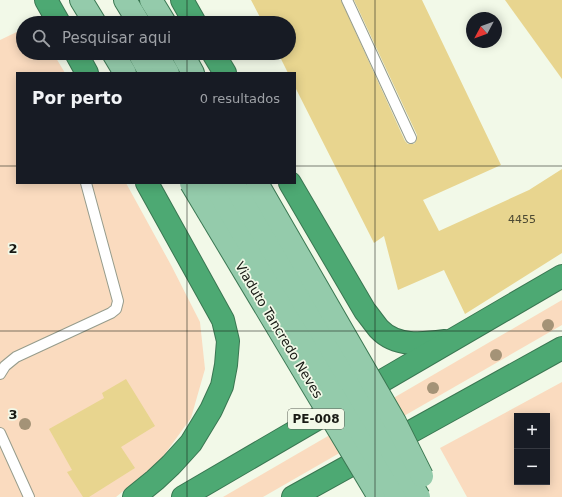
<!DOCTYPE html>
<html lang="pt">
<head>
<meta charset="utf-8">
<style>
  body { margin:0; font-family:"DejaVu Sans",sans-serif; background:#20242c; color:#f1f3f6 }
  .controls { position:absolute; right:12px; bottom:12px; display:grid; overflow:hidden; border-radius:0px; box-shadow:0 2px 10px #0003 }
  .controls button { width:36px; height:36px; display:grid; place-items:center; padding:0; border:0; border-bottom:1px solid #363941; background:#171b24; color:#f1f3f6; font:20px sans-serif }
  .compass { position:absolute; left:466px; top:12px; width:36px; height:36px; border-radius:50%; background:#171b24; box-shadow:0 2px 10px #0003; rotate:229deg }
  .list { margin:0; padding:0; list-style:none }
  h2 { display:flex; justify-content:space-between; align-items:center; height:52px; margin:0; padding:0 16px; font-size:17px }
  h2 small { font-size:13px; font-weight:400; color:#9ea1a6 }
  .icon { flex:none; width:22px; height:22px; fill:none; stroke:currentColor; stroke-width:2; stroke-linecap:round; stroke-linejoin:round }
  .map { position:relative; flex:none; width:562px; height:497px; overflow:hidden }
  .search { position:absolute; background:#171b24; box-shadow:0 2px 10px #0003; left:16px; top:16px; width:280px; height:44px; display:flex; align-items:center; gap:10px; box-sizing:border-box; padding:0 14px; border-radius:22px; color:#9ea1a6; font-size:15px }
  .panel { position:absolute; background:#171b24; box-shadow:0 2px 10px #0003; left:16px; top:72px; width:280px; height:112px; border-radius:0px }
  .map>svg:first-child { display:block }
</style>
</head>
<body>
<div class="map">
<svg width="562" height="497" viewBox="0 0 562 497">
  <rect width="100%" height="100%" fill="#f2f9e8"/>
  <!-- green -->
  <g fill="#fadbbf" fill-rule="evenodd">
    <path d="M23 29V53H53L65 73H17V183H126L171 265 200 322 205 369 191 418 159 462 116 497H0V40Z"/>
    <path d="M562 300V325L263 497H223Z"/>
    <path d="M562 382V497H467L440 448ZM517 416H547V482H517Z"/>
  </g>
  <!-- building -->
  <g fill="#e8d58f">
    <path d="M251 0H341L405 141 408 144H414L416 141 417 138V135L354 0H422L501 165 423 200 439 231 529 190 562 169V253L465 314 444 270 398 290 384 236 374 243 295 87V73H288L278 53H289V23H263Z"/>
    <path d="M505 0H562V79Z"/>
    <path d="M126 379 155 426 121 447 135 468 89 497H83L67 472 72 470 49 429 104 398 102 393Z"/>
  </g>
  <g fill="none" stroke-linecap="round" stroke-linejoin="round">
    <defs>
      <g id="lane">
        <path d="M347 0 411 138"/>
        <path d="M0 374 5 366 16 357 111 313 116 309 118 301 86 183"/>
        <path d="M0 433 29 497"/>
      </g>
      <g id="primary">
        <path d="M81 0 95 23"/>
        <path d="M125 0 139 23"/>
        <path d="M151 0 165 23"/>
        <path d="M113 53 125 73"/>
        <path d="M139 53 150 73"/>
        <path d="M156 53 168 73"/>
        <path d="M182 53 193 73"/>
      </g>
      <g id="highway">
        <path d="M46 0 59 23"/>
        <path d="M182 0 195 23"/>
        <path d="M76 53 87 73"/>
        <path d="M213 53 225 73"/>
        <path d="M290 183 365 311C370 317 374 323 379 329 396 347 422 344 445 341"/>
        <path d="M134 497 155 480 171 465 191 443 211 410 222 386 226 365 228 341 223 320 147 183"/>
        <path d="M183 497 562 276"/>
        <path d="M293 497 562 348"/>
      </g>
    </defs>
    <!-- lane casing -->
    <use href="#lane" stroke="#969c8c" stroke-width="12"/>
    <!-- primary casing -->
    <use href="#primary" stroke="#3a7752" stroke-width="24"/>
    <!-- highway casing -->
    <use href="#highway" stroke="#3a7752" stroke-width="24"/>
    <!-- lane -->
    <use href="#lane" stroke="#fff" stroke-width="10"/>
    <!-- primary -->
    <use href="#primary" stroke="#94cbab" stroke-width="22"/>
    <!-- highway -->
    <use href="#highway" stroke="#4da973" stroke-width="22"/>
    <defs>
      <g id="primary-bridge">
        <path d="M191 183 379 497"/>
        <path d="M213 183 394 488 396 497"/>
        <path d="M233 183 419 497"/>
        <path d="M257 183 395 422 422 476"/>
      </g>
    </defs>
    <!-- primary-bridge casing -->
    <use href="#primary-bridge" stroke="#3a7752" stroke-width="24" stroke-linecap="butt"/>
    <!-- primary-bridge -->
    <use href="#primary-bridge" stroke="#94cbab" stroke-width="22"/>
  </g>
  <!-- trees -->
  <g fill="#a49377">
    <circle cx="548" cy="325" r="6"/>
    <circle cx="496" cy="355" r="6"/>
    <circle cx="433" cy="388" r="6"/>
    <circle cx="25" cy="424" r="6"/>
  </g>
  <!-- grid -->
  <path fill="none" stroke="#181a14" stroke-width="1" stroke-opacity="0.55" d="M187 0V23M375 0V497M187 53V73M0 166H17M295 166H562M187 183V497M0 331H562"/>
  <g text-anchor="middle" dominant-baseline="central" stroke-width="3.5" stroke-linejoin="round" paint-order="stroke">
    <!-- number labels -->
    <g font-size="11" fill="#4c4933">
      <text x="522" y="219">4455</text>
    </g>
    <!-- shield labels -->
    <rect fill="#f2f9e8" stroke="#595d54" stroke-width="1" x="288" y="409" width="56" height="20" rx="3"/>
    <g font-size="12" font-weight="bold" fill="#181a14">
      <text x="316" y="419">PE-008</text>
    </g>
    <!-- street labels -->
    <g font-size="13" fill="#181a14" stroke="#f2f9e8">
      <text transform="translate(279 330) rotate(59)">Viaduto Tancredo Neves</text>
    </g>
  </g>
  <g font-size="13" text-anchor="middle" font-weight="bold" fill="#181a14" stroke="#f2f9e8" stroke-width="3.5" stroke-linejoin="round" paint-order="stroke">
    <text x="13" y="253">2</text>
    <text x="13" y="419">3</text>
  </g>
</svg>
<div class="controls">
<button>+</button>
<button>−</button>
</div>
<svg class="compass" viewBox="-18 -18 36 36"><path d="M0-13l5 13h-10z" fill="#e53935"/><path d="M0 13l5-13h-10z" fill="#9ea1a6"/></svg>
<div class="search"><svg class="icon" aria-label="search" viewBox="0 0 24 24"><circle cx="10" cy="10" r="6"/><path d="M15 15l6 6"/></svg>Pesquisar aqui</div>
<section class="panel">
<h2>Por perto<small>0 resultados</small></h2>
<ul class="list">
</ul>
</section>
</div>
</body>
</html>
